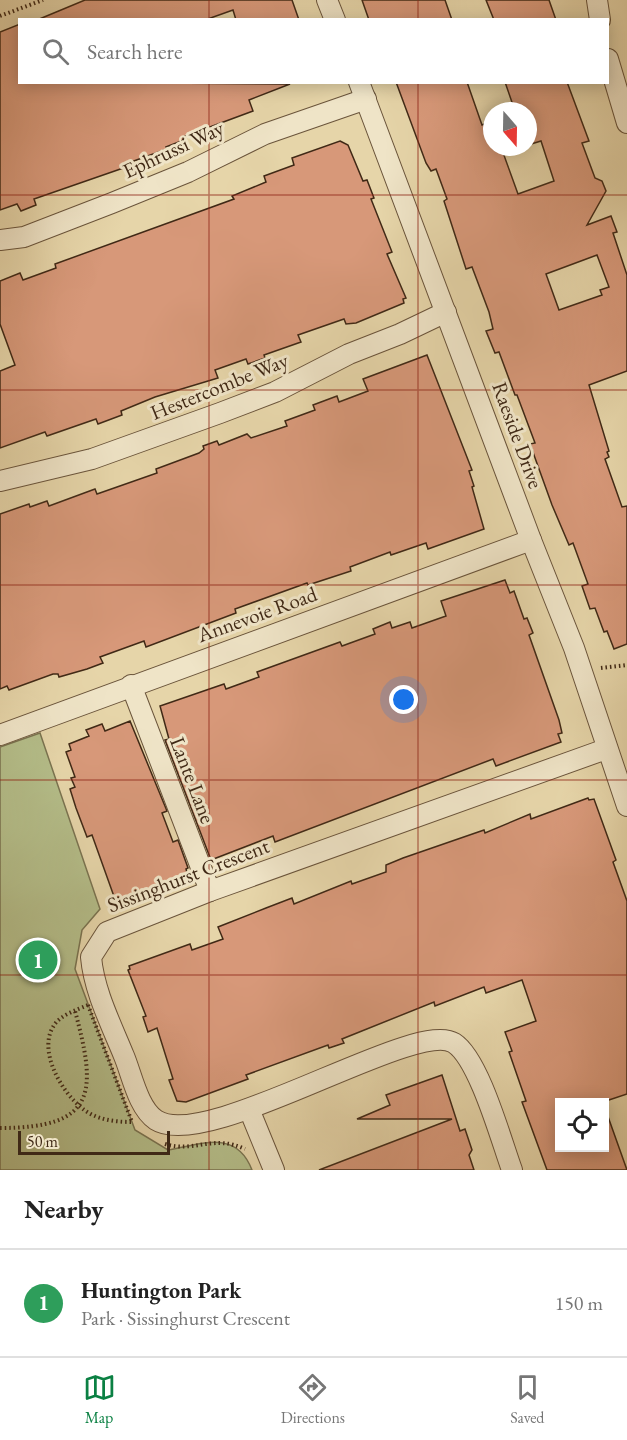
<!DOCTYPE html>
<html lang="en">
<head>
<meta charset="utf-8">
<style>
  body { margin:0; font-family:"EB Garamond",serif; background:#f2f2f2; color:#222 }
  .controls { position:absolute; right:18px; bottom:18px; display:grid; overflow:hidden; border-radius:0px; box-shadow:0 3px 15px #0003 }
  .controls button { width:54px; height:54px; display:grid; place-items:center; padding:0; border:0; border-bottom:2px solid #e0e0e0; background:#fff; color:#222; font:30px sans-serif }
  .compass { position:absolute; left:483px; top:102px; width:54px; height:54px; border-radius:50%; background:#fff; box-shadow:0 3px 15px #0003; rotate:160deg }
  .scale { position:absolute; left:18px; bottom:15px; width:152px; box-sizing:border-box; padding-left:6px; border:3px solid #402916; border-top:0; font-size:16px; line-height:21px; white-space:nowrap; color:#402916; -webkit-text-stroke:4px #efe4c7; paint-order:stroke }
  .you { position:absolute; left:404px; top:700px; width:21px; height:21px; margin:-15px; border:4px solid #fff; border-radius:50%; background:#1a73e8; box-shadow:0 0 0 9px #1a73e833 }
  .badge { display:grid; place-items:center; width:39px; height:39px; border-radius:50%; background:#0b8043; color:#fff; font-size:20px; font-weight:700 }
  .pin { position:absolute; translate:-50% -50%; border:3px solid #fff; box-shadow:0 2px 6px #0006 }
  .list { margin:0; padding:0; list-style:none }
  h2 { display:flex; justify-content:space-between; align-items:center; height:78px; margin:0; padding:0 24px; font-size:26px }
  h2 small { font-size:20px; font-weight:400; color:#767676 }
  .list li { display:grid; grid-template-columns:39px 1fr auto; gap:18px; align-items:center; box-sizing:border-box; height:108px; padding:0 24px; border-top:2px solid #e0e0e0 }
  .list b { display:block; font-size:22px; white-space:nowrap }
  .list p { margin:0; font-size:20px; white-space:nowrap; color:#767676 }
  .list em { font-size:20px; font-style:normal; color:#767676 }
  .icon { flex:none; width:33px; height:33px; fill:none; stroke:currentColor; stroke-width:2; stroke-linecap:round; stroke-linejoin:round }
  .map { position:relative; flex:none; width:627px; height:1170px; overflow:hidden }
  .search { position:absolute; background:#fff; box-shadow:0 3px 15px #0003; left:18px; right:18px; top:18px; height:66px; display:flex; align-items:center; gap:15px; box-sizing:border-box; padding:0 21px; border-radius:0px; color:#767676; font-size:22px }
  .sheet { height:186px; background:#fff }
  nav { display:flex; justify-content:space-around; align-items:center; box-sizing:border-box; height:84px; border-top:2px solid #e0e0e0; background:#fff; font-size:16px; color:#767676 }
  nav a { display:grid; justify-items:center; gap:3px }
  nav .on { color:#0b8043 }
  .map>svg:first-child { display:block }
</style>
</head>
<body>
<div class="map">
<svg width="627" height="1170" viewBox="0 0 627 1170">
  <rect width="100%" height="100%" fill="#e6d5a9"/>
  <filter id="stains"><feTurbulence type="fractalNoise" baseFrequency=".00333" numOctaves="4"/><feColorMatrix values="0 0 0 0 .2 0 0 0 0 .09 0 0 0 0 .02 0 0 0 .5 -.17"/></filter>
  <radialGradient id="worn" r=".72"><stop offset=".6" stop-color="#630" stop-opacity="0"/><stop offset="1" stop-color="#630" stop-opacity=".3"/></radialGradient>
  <!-- green -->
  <path fill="#b4bd89" stroke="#7a7350" stroke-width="1.5" d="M40 733 100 909 82 930 75 969 135 1130 168 1150C200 1145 236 1128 252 1170H0V747Z"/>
  <!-- building -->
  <g fill="#d79879" stroke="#402916" stroke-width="1.5" fill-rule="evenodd">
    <path d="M85 0H292L299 20H236L233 10 205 20H37Z"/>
    <path d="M362 0H445L452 20H369Z"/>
    <path d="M486 0H549L556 20H494Z"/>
    <path d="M20 24V82L290 84 249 100 253 111 183 137 184 140 166 147 167 149 131 162 132 165 34 199 36 205 21 211 17 204 0 210V32Z"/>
    <path d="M396 82H467L482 125 489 122 492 147H501L518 194 554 181 541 141 528 145V111H515L505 82H567L589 141 582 143 595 178 602 181 606 191 587 225 611 216 617 232 613 233 627 275V371L589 385 609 451 607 452 609 457 605 459 622 507 627 506V644L614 649 607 631 604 632 595 608 590 609 582 586 588 584 573 543 569 545 552 505 530 444 535 443 517 395H515L499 352 495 353 486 331 493 329 489 312 472 267 466 269 444 201 447 199 436 169 431 171 426 163ZM597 255 609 287 600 290 602 295 559 310 546 274Z"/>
    <path d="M340 141 348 145 363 181 367 180 374 198 371 199 392 252 387 254 406 298 403 299 404 303 356 323 346 324 344 319 298 335 301 342 264 355 265 358 248 364 246 359 215 370 218 378 155 397 121 411 122 415 98 424 96 419 47 436 45 432 0 448V371L15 365 0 324V281L20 273 23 280 56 268 55 264 234 199 232 196 266 182 264 176 294 165 292 158Z"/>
    <path d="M427 355 472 470 469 471 474 486 472 487 484 529 428 549 426 543 391 555 390 552 350 567 351 571 308 585 307 583 235 609 236 613 146 647 144 641 100 657 103 663 87 669 59 677 58 674H53L9 690 7 686 0 689V514L29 504 30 507 47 501 49 506 95 489 97 494 157 473 156 469 199 453 204 449 203 446 217 441 219 445 247 434 251 438 287 426 285 421 315 410 313 405 337 396 339 402 368 391 363 379Z"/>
    <path d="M505 580 510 593 514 591 524 619 527 618 533 633 529 635 559 720 562 733 558 734 561 742 496 766 493 759 275 842 273 836 211 860 165 740 169 739 160 706 224 684 226 689 259 677 257 672 340 642 342 646 375 634 373 629 390 622 392 628 410 622 412 628 446 616 441 601Z"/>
    <path d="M130 721 167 811 162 813 173 842 178 840 188 868 186 869 188 877 116 902 92 835 87 837 76 808 70 789 75 787 71 778 75 777 66 752 71 750 69 744 89 736 86 730 102 724 105 731Z"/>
    <path d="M588 798 589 800 594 799 616 860 613 862 627 901V1094L603 1102H560V1148H604L606 1111 627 1170H547L522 1102 526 1101 509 1052 512 1051 505 1032 536 1021 522 980 486 993 484 987 435 1006 434 1002 342 1039 344 1043 329 1048 328 1045 246 1075 248 1079 186 1102 177 1101 169 1080 173 1079 157 1028 148 1032 143 1017 146 1016 128 970 130 969 129 966 190 944 192 950 223 939 218 927 266 908 292 898 294 904 351 881 352 884 386 872V865L403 858 484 830 485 833 530 814 531 819Z"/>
    <path d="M442 1075 460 1131 465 1129 472 1150 469 1155 474 1170H319L452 1119H357L390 1105 386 1095Z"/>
  </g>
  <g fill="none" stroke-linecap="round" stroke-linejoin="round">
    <defs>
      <g id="street">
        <path d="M327 0 335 20"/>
        <path d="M597 0 600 20"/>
        <path d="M608 59 627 123"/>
        <path d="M359 82 531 540 574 648 627 806"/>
        <path d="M0 240 24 237 112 203 188 172 265 134 366 99"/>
        <path d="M0 481 92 459 220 413 275 392 349 354 400 334 446 312"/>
        <path d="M131 685 210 891"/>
        <path d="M0 735 531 540"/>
        <path d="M249 1109 274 1170"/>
        <path d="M512 1170C501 1140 479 1059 454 1043 415 1018 207 1153 156 1120 138 1108 132 1075 124 1056 111 1024 94 991 91 957L107 932 210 891 606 749"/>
      </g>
    </defs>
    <!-- street casing -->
    <use href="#street" stroke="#6a543b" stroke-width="22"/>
    <!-- path -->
    <g stroke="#402916" stroke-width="4" stroke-dasharray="1.5 3" stroke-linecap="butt">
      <path d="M0 16 43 0"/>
      <path d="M601 668 627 665"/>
      <path d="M88 1005 132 1122C120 1122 107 1121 95 1116 69 1106 36 1055 53 1027 59 1015 77 1010 88 1005Z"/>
      <path d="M0 1128C97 1128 97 1092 75 1011"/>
      <path d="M165 1144C195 1153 213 1134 245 1149"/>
    </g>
    <!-- street -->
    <use href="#street" stroke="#efe4c7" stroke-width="20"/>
  </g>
  <!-- grid -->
  <path fill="none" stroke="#8f2418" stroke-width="1.5" stroke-opacity="0.55" d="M209 0V20M418 0V20M209 82V1170M418 82V1170M0 195H627M0 390H627M0 585H627M0 780H627M0 975H627"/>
  <g text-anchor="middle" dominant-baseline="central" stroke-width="6" stroke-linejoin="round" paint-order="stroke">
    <!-- street labels -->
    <g font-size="21" fill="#402916" stroke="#efe4c7">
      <text transform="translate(173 149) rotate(-25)">Ephrussi Way</text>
      <text transform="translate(219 386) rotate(-22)">Hestercombe Way</text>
      <text transform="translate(518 435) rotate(70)">Raeside Drive</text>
      <text transform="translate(257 614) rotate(-20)">Annevoie Road</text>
      <text transform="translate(193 780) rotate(69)">Lante Lane</text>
      <text transform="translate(188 875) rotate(-21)">Sissinghurst Crescent</text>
    </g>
  </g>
  <rect width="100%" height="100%" filter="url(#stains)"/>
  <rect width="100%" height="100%" fill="url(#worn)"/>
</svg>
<div class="controls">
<button><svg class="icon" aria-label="locate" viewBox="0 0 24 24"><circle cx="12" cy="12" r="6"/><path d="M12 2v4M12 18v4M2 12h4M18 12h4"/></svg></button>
</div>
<svg class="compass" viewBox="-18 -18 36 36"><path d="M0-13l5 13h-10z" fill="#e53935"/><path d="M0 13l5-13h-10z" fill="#767676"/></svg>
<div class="scale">50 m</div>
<div class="you"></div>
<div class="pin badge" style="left:38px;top:960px;background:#2e9e5b">1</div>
<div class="search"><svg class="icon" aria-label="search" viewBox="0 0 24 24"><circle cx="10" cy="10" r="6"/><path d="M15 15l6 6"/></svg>Search here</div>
</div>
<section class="sheet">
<h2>Nearby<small></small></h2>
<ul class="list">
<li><span class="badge" style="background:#2e9e5b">1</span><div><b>Huntington Park</b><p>Park · Sissinghurst Crescent</p></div><em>150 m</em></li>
</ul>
</section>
<nav>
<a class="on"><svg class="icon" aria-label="map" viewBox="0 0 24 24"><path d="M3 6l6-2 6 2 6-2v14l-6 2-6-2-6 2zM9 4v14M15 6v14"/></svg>Map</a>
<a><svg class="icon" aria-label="directions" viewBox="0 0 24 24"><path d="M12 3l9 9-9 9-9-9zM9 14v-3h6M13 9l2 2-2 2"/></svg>Directions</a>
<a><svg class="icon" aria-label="saved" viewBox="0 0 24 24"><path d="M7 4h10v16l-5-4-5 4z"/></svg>Saved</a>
</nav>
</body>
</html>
